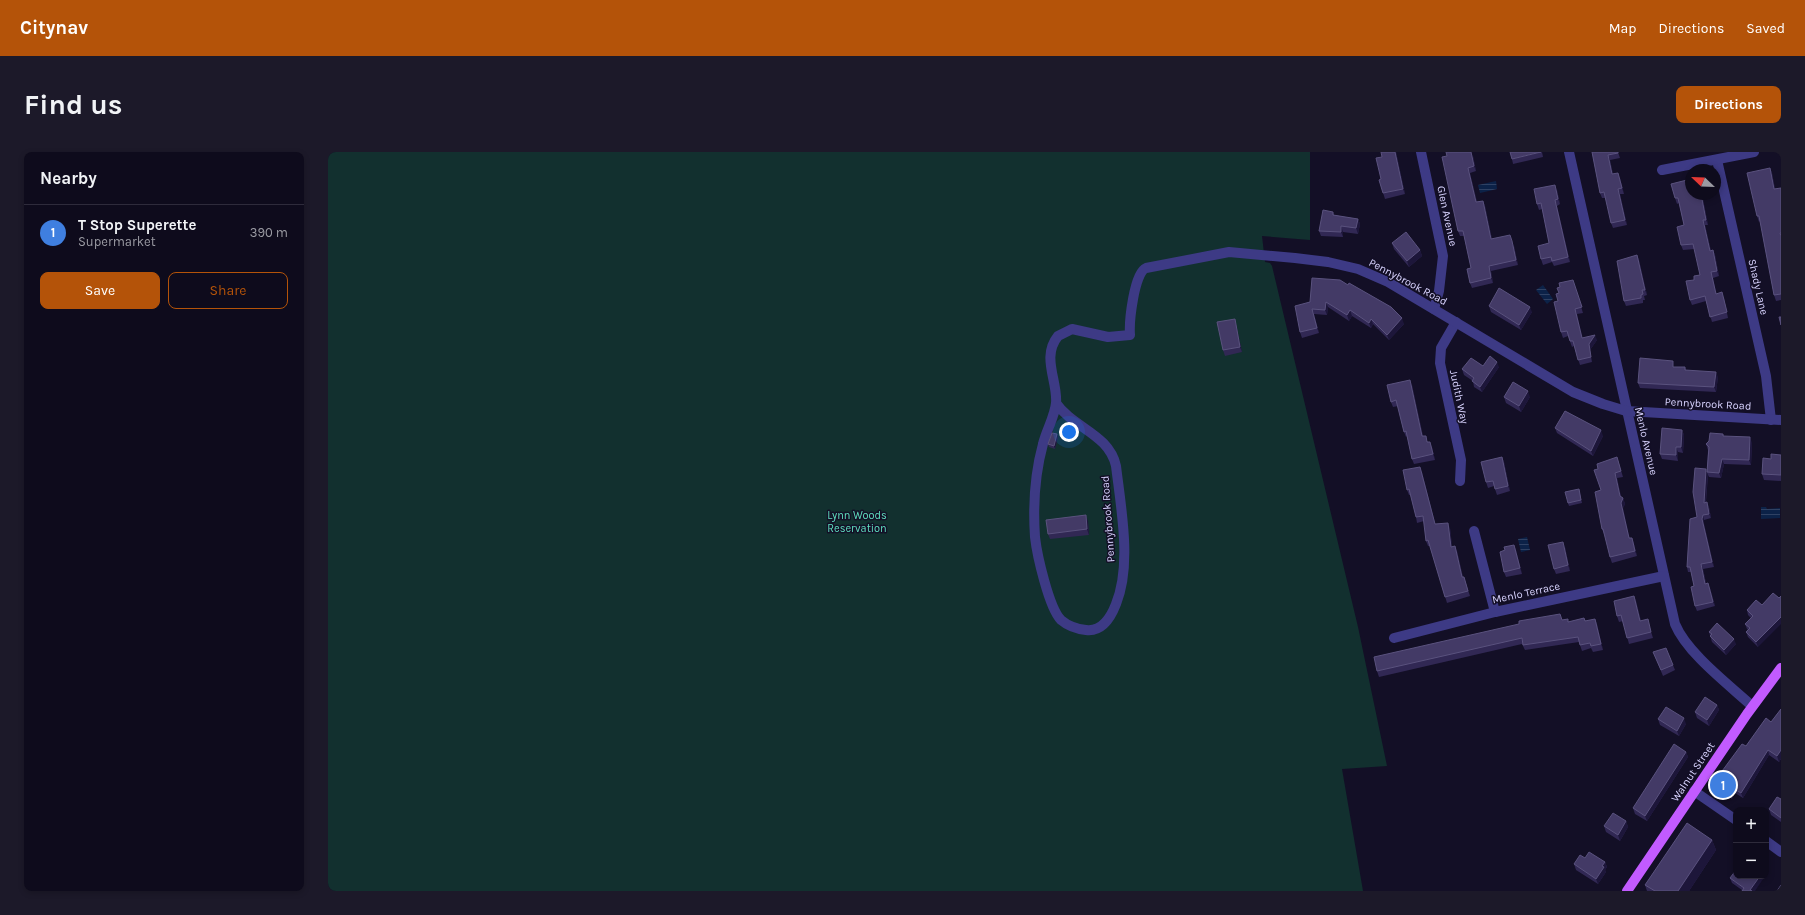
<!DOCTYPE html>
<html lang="en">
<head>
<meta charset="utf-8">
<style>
  body { margin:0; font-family:Karla,sans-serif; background:#1c1929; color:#f1f3f6 }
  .controls { position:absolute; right:12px; bottom:12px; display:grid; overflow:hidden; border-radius:8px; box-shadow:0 2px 6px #0003 }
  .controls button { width:36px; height:36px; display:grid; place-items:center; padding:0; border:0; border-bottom:1px solid #2e2b3b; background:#0e0b1c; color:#f1f3f6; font:20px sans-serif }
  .compass { position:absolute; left:1357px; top:12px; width:36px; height:36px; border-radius:50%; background:#0e0b1c; box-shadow:0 2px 6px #0003; rotate:293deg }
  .you { position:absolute; left:741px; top:280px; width:14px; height:14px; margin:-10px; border:3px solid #fff; border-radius:50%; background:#1a73e8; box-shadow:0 0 0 6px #1a73e833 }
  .badge { display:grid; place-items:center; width:26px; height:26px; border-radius:50%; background:#b45309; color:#fff; font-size:13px; font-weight:700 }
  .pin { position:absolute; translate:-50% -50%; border:2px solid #fff; box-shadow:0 1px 4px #0006 }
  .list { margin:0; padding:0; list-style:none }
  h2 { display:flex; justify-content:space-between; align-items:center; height:52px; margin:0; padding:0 16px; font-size:17px }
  h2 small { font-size:13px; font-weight:400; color:#9b9ba3 }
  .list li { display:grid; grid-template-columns:26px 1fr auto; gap:12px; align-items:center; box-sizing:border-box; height:56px; padding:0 16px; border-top:1px solid #2e2b3b }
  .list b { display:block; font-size:15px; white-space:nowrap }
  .list p { margin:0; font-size:13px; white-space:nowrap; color:#9b9ba3 }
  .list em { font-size:13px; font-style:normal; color:#9b9ba3 }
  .actions { display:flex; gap:8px; padding:12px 16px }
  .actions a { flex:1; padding:9px 0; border:1px solid #b45309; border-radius:8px; text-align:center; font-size:14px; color:#b45309 }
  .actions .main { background:#b45309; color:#fff }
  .map { position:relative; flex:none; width:1453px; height:739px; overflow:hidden; border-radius:8px }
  header { display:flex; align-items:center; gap:24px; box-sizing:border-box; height:56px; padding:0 20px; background:#b45309; color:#fff }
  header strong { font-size:19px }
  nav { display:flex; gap:22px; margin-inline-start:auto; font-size:14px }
  .intro { display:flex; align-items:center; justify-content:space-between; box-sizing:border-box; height:96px; padding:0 24px }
  h1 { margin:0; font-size:28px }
  .button { padding:10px 18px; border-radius:8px; background:#b45309; color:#fff; font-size:14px; font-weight:700 }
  main { display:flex; gap:24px; padding:0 24px }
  aside { flex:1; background:#0e0b1c; border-radius:8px; box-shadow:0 2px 6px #0003 }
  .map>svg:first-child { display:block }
</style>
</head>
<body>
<header>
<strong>Citynav</strong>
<nav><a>Map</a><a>Directions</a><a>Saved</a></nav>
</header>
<div class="intro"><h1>Find us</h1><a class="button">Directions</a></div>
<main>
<aside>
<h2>Nearby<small></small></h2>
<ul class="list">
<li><span class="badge" style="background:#3f7fe0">1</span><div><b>T Stop Superette</b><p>Supermarket</p></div><em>390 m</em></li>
</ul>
<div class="actions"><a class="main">Save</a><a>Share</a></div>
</aside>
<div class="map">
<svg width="1453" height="739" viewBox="0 0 1453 739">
  <defs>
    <pattern id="water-rules" width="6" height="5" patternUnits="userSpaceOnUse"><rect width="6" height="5" fill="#0c2248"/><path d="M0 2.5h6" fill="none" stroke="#2f4163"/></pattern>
  </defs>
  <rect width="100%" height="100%" fill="#130f26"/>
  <!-- park -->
  <path fill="#12302f" d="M0 0H982V88L934 84 937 110 942 111 944 114 1030 475 1059 614 1014 617 1035 739H0Z"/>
  <!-- water -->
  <g fill="url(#water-rules)">
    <path d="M1168 29 1169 37 1152 41 1150 33Z"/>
    <path d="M1215 133 1225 147 1219 152 1208 138Z"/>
    <path d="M1433 355H1438L1439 357 1452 356V366L1433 367Z"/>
    <path d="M1199 385 1202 398 1193 400 1190 387Z"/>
  </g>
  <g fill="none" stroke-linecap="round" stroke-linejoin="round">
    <!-- minor -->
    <g stroke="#3d3a85" stroke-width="10">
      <path d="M1093 0 1115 104 1111 139 1106 157"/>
      <path d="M1241 0 1347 472C1359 501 1400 532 1424 554"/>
      <path d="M1389 8 1438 224 1443 268"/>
      <path d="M1334 18 1426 0"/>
      <path d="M1128 170 1113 196 1112 211 1133 308 1132 329"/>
      <path d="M728 251C745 276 781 282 788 314 793 356 804 413 788 452 783 465 774 480 758 478 749 477 740 474 733 468 721 456 709 403 707 385 705 355 707 321 715 292 718 279 727 264 728 251 730 229 713 205 730 184L744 177 780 185 802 183C801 170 806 121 818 116L901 100 967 106 1000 110 1030 117 1060 130 1245 240 1275 252 1298 259 1453 268"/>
      <path d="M1146 379 1167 460"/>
      <path d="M1066 486 1167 460 1336 424"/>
      <path d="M1366 639 1408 668"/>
      <path d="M1438 689 1453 700"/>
    </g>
    <!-- primary -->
    <path stroke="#c25bff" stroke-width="10" d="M1299 739 1419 562 1453 516"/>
  </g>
  <!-- wall -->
  <g fill="#312854">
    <path d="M1068 0 1077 42 1057 47 1051 28 1053 27 1054 5Z"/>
    <path d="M1214 0 1215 5 1185 12 1184 7Z"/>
    <path d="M1264 0H1290L1292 6 1282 8 1285 22 1292 26 1296 42H1292L1299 73 1285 76 1283 71 1278 46H1274L1272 41Z"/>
    <path d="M1119 4H1145L1148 19 1142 21 1149 50 1155 49 1157 54 1164 87 1186 94 1190 113 1163 119 1165 131 1144 136 1142 131 1143 116 1136 84H1132L1130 79Z"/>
    <path d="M1442 16 1444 21 1447 37 1453 36V148L1448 149 1446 143 1432 69 1431 70 1429 64Z"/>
    <path d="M1229 38 1232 52 1229 54 1242 110 1226 114 1224 110 1215 113 1213 107 1221 91 1214 57 1211 58 1209 52Z"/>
    <path d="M1374 42 1380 73H1377L1383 99 1385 98 1387 103 1391 124 1385 126 1388 142 1396 146 1400 166 1384 170 1378 149 1364 153 1362 148 1366 128 1372 123 1367 97 1355 98 1353 93 1356 73 1351 51 1349 52 1347 46Z"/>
    <path d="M1005 60 1006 63 1030 67 1032 72 1030 82 1015 80V85L993 84 991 79Z"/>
    <path d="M1064 91 1092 98 1094 104 1081 115 1066 97Z"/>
    <path d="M1309 103 1311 108 1319 143 1316 144 1317 148H1315V151L1298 154 1296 149Z"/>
    <path d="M1012 128 1076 172 1061 188 1045 172 1043 176 1024 164 1021 169 1000 155 999 163 986 162 991 181 974 186 972 180 982 150Z"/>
    <path d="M1245 128 1255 161 1249 162 1254 186 1269 188 1262 198 1264 210 1252 213 1246 194 1244 195 1240 184 1235 186 1233 180 1230 149 1231 141 1232 135Z"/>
    <path d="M1161 154 1204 160 1193 178 1163 160Z"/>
    <path d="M908 172 914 200 897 204 895 198Z"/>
    <path d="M1155 214 1171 215 1154 240 1146 235 1145 229 1136 223 1134 217Z"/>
    <path d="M1347 215H1357L1358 218 1390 225 1388 240 1312 236 1310 231Z"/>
    <path d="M1084 233 1095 284 1104 295 1107 308 1086 312 1084 307 1079 284 1078 285 1076 280 1070 254 1065 255 1063 250Z"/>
    <path d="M1176 245H1202L1193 260 1178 251Z"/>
    <path d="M1227 276 1275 284 1265 304 1229 281Z"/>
    <path d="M1354 278 1356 283 1355 301 1350 300V309L1334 307 1332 302Z"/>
    <path d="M1395 282 1396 284 1424 291 1423 313 1396 312 1393 326 1381 325 1380 323 1378 350 1381 355 1383 366 1376 368V372L1386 415 1375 417 1378 431 1382 436 1387 454 1369 459 1367 454 1366 434 1363 420H1360L1359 415 1379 319 1380 298 1378 292Z"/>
    <path d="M730 285 727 297 721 295 720 292Z"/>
    <path d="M1453 303V329L1436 328 1434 322 1443 307Z"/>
    <path d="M1174 305 1176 310 1182 339 1169 343 1166 334 1160 336 1158 330Z"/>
    <path d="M1289 305 1295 325 1289 326 1293 345 1295 346 1297 352 1295 356 1301 386H1304L1306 392 1309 404 1284 411 1282 405 1277 382H1276L1274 377 1273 338 1270 317Z"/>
    <path d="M1094 320 1107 372 1122 376 1124 394 1129 399 1135 425H1136L1142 444 1119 451 1102 394H1100L1098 389 1096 369 1089 371 1088 365 1083 343H1081L1079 338Z"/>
    <path d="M1251 337 1254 351 1241 354 1240 351Z"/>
    <path d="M760 369 761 383 722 387 720 382Z"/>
    <path d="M1186 393 1188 398 1194 422 1178 425 1176 420Z"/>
    <path d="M1237 395 1242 419 1228 422 1226 417Z"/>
    <path d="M1306 444 1308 449 1313 469 1321 473 1325 486 1301 492 1295 469 1291 470 1289 464Z"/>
    <path d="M1428 448 1430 495 1420 485 1418 480 1420 478 1419 477 1417 472 1423 466 1420 463 1419 458Z"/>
    <path d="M1256 466 1258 469 1267 467 1269 472 1275 498 1265 500 1263 496 1254 499 1251 490 1197 498 1194 492 1051 525 1049 519 1234 468 1241 470Z"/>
    <path d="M1381 480 1408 492 1398 503 1384 490Z"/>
    <path d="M1325 500 1345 513 1347 518 1335 524Z"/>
    <path d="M1389 553 1391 558 1381 574 1369 566 1367 560Z"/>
    <path d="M1453 557V607L1451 610 1441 603 1415 646 1407 641 1404 647 1388 636 1386 630 1418 594 1443 570Z"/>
    <path d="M1330 567 1358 572 1351 584 1332 573Z"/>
    <path d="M1358 600 1360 605 1319 669 1307 662 1305 656Z"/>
    <path d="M1453 647V670L1443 663 1441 657Z"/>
    <path d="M1298 669 1300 675 1292 689 1278 680 1276 674Z"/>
    <path d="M1384 688 1388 698 1361 739H1319L1317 733Z"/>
    <path d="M1257 706 1277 710 1279 715 1277 718 1278 720 1270 732 1248 718 1246 712Z"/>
    <path d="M1408 724H1434L1435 727 1414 738 1404 731 1402 726Z"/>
  </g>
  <!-- shaded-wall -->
  <g fill="#1d163a">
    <path d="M1067 0H1068L1077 42 1075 37Z"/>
    <path d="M1143 0 1145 4 1148 19 1146 14Z"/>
    <path d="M1280 3 1282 8 1286 27 1284 22Z"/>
    <path d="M1140 16 1142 21 1150 55 1148 50Z"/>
    <path d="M1442 16 1444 21 1448 43 1446 37Z"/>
    <path d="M1290 21 1292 26 1296 42 1294 36Z"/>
    <path d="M1227 33 1229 38 1232 52 1230 47Z"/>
    <path d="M1290 37 1292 42 1299 73 1297 68Z"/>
    <path d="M1373 42H1374L1380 73 1378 68Z"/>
    <path d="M1227 48 1229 54 1242 110 1240 105Z"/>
    <path d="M1155 49 1157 54 1165 92 1163 87Z"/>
    <path d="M1030 67 1032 72 1030 82 1028 76Z"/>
    <path d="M1375 68 1377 73 1384 104 1382 99Z"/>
    <path d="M1013 74 1015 80V85L1013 80Z"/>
    <path d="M1184 89 1186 94 1190 113 1188 108Z"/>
    <path d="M1092 98 1094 104 1081 115 1079 109Z"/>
    <path d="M1385 98 1387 103 1391 124 1389 119Z"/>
    <path d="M1309 103 1311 108 1319 143 1317 138Z"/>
    <path d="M1161 114 1163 119 1165 131 1163 126Z"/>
    <path d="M1383 120 1385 126 1390 147 1388 142Z"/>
    <path d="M998 150 1000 155 999 163 997 158Z"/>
    <path d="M1202 155 1204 160 1193 178 1191 173Z"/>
    <path d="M984 157 986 162 991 181 989 176Z"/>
    <path d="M1247 157 1249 162 1256 191 1254 186Z"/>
    <path d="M1022 158 1024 164 1021 169 1019 163Z"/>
    <path d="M1074 166 1076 172 1061 188 1059 183Z"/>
    <path d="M907 167 908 172 914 200 912 195Z"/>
    <path d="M1043 167 1045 172 1043 176 1041 171Z"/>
    <path d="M1267 183 1269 188 1262 198 1264 210 1263 205 1261 192Z"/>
    <path d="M1169 210 1171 215 1154 240 1152 235Z"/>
    <path d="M1388 220 1390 225 1388 240 1386 235Z"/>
    <path d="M1082 228 1084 233 1096 290 1094 284Z"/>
    <path d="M1200 239 1202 245 1193 260 1191 254Z"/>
    <path d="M1273 278 1275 284 1265 304 1263 299Z"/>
    <path d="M1354 278 1356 283 1355 301 1353 295Z"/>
    <path d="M729 282 730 285 727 297 726 294Z"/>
    <path d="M1422 285 1424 291 1423 313 1421 308Z"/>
    <path d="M1102 290 1104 295 1107 308 1105 302Z"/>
    <path d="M1348 295 1350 300V309L1348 303Z"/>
    <path d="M1174 305 1176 310 1182 339 1180 334Z"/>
    <path d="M1394 307 1396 312 1393 326 1391 321Z"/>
    <path d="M1092 315 1094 320 1109 378 1107 372Z"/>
    <path d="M1378 317 1380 323 1377 355 1376 351Z"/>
    <path d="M1287 321 1289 326 1294 349 1295 346 1297 352 1295 356 1303 391 1301 386 1293 351Z"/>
    <path d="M1379 350 1381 355 1383 366 1381 362Z"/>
    <path d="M758 363 760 369 761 383 759 377Z"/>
    <path d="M1375 363 1376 368V372L1386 415 1384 410 1374 367Z"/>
    <path d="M1120 371 1122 376 1125 400 1123 395Z"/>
    <path d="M1304 386 1306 392 1309 404 1307 399Z"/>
    <path d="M1235 390 1237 395 1242 419 1240 413Z"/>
    <path d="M1186 393 1188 398 1194 422 1192 416Z"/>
    <path d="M1127 394 1129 399 1136 431 1134 425Z"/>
    <path d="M1373 412 1375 417 1379 436 1377 432Z"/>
    <path d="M1380 431 1382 436 1387 454 1385 450Z"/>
    <path d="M1306 444 1308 449 1314 474 1312 469Z"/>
    <path d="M1453 465V472L1430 495 1428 490Z"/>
    <path d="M1267 467 1269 472 1275 498 1273 492Z"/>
    <path d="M1406 487 1408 492 1398 503 1396 498Z"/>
    <path d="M1389 553 1391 558 1381 574 1379 568Z"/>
    <path d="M1356 566 1358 572 1351 584 1349 579Z"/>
    <path d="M1440 598 1441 603 1415 646 1413 641Z"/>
    <path d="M1453 598V607L1451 610 1449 604Z"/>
    <path d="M1358 600 1360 605 1319 669 1317 664Z"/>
    <path d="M1405 636 1407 641 1404 647 1402 641Z"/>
    <path d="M1298 669 1300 675 1292 689 1290 683Z"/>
    <path d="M1384 688 1388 698 1361 739H1350Z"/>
    <path d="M1277 710 1279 715 1277 718 1278 720 1270 732 1268 727 1274 714Z"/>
    <path d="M1432 724H1434L1435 727 1427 739H1423L1422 738Z"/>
  </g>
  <!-- building -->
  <g fill="#433a66" stroke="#5a527e">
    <path d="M1053 0H1067L1075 37 1055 41 1051 28 1053 27 1048 6 1054 5Z"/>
    <path d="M1118 0H1143L1146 14 1140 16 1148 50 1155 49 1163 87 1182 83 1184 89 1188 108 1161 114 1163 126 1142 131 1139 117 1143 116 1135 79H1130L1114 5 1119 4Z"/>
    <path d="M1182 0H1213L1184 7Z"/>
    <path d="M1264 0H1290V1L1280 3 1284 22 1290 21 1294 36 1290 37 1297 68 1283 71 1276 40 1272 41Z"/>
    <path d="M1442 16 1446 37 1453 36V81H1452L1453 84V142L1446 143 1431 64H1429L1419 21Z"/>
    <path d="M1363 27V42H1373L1378 68H1375L1382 99 1385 98 1389 119 1383 120 1388 142 1394 140 1399 160 1382 165 1377 144 1362 148 1358 129 1366 128V124L1372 123 1365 92 1353 93 1349 75 1356 73 1350 46H1347L1343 32Z"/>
    <path d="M1227 33 1230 47 1227 48 1240 105 1224 109 1223 105 1213 107 1210 94 1221 91 1213 51 1209 52 1206 37Z"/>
    <path d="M995 58 1005 60V63L1030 67 1028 76 1013 74V80L991 79Z"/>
    <path d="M1078 80 1092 98 1079 109 1064 91Z"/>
    <path d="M1309 103 1317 138H1314L1315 142 1313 143V146L1296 149 1289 109Z"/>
    <path d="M984 126 1012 128 1020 133 1021 131 1063 155 1074 166 1059 183 1043 167 1041 171 1022 158 1019 163 998 150 997 158 984 157 989 176 972 180 967 154 982 150Z"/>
    <path d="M1245 128 1254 155 1247 157 1254 186 1267 183 1261 192 1263 205 1250 208 1245 189H1242L1239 179 1233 180 1226 150 1230 149 1228 142 1231 141 1229 136 1232 135 1231 131Z"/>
    <path d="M1171 136 1202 155 1191 173 1161 154Z"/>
    <path d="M1451 165H1453V173Z"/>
    <path d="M907 167 912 195 895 198 889 170Z"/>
    <path d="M1162 204 1169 210 1152 235 1144 229 1146 226 1134 217 1143 206 1155 214Z"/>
    <path d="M1312 206 1345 209V215H1357V218L1388 220 1386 235 1310 231Z"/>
    <path d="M1082 228 1094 284H1098L1099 290H1102L1105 302 1084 307 1078 279 1076 280 1068 248 1063 250 1059 233Z"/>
    <path d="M1185 230 1200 239 1191 254 1176 245Z"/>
    <path d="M1237 259 1273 278 1263 299 1227 276Z"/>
    <path d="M1334 276 1354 278 1353 295H1348V303L1332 302Z"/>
    <path d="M724 281 729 282 726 294 720 292Z"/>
    <path d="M1382 281 1395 282V284L1422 285 1421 308 1394 307 1391 321 1379 320 1381 295 1378 292 1381 289Z"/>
    <path d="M1443 302 1453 303V323L1434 322 1435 306 1443 307Z"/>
    <path d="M1174 305 1180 334 1167 337 1165 329 1158 330 1153 310Z"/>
    <path d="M1289 305 1293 319 1287 321 1292 344 1295 346 1293 351 1301 386H1304L1307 399 1282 405 1275 377H1274L1267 340 1273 338 1266 318 1270 317 1269 312Z"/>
    <path d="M1092 315 1107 372 1120 371 1123 395 1127 394 1134 425H1136L1140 439 1117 445 1100 388 1098 389 1095 364 1088 365 1081 337 1079 338 1075 318Z"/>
    <path d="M1367 316 1378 317 1376 351 1379 350 1381 362 1375 363 1374 367 1384 410 1373 412 1377 432 1380 431 1385 450 1367 454 1363 435 1366 434 1362 415H1359L1362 367 1369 365 1365 340Z"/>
    <path d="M1251 337 1253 348 1240 351 1237 340Z"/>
    <path d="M758 363 759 377 720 382 718 368Z"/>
    <path d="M1235 390 1240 413 1226 417 1220 393Z"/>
    <path d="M1186 393 1192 416 1176 420 1172 400 1177 398 1176 395Z"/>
    <path d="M1445 441 1451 446 1453 444V465L1428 490 1418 480 1422 476 1417 472 1425 464 1419 458 1428 448 1434 453Z"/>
    <path d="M1306 444 1312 469 1320 467 1323 480 1299 486 1293 463 1289 464 1286 449Z"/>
    <path d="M1232 462 1234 468 1240 467V470L1256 466 1257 469 1267 467 1273 492 1263 494 1262 491 1252 493 1250 485 1195 493 1194 486 1049 519 1046 505 1191 472V469Z"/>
    <path d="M1389 471 1406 487 1396 498 1382 484 1384 482 1381 480Z"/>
    <path d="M1338 496 1345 513 1333 518 1325 500Z"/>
    <path d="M1377 545 1389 553 1379 568 1367 560Z"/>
    <path d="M1338 555 1356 566 1349 579 1330 567Z"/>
    <path d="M1453 557V598L1449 604 1440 598 1413 641 1405 636 1402 641 1386 630 1414 592 1418 594 1438 566 1443 570Z"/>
    <path d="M1346 592 1358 600 1317 664 1305 656Z"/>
    <path d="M1449 645 1453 647V666L1441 657Z"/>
    <path d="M1285 661 1298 669 1290 683 1276 674Z"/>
    <path d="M1359 671 1384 688 1350 739H1327L1317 733Z"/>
    <path d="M1261 700 1277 710 1274 714 1276 715 1268 727 1246 712 1252 703 1257 706Z"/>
    <path d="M1408 718V724H1432L1422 738 1424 739H1414L1416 736 1402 726Z"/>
    <path d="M1453 733V739H1449Z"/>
  </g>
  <g text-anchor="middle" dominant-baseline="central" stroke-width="3" stroke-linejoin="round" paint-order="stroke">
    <!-- street labels -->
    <g font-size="11" fill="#d9d4ff" stroke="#130f26">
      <text transform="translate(1119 64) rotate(78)">Glen Avenue</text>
      <text transform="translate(1080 130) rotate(28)">Pennybrook Road</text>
      <text transform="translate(1430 135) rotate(77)">Shady Lane</text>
      <text transform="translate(1131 245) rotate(78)">Judith Way</text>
      <text transform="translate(1380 252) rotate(3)">Pennybrook Road</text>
      <text transform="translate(1318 289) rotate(77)">Menlo Avenue</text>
      <text transform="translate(780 367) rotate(-94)">Pennybrook Road</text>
      <text transform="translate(1198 441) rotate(-12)">Menlo Terrace</text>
      <text transform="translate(1365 620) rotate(-56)">Walnut Street</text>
    </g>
    <!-- park labels -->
    <g font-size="11" fill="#5fe0c0" stroke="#130f26">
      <text x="529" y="363">Lynn Woods<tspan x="529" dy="13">Reservation</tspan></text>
    </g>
  </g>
</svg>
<div class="controls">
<button>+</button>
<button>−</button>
</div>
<svg class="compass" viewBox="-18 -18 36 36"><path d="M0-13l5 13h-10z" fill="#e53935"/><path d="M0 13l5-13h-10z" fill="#9b9ba3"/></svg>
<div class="you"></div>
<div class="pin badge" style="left:1395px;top:633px;background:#3f7fe0">1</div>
</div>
</main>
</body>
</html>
